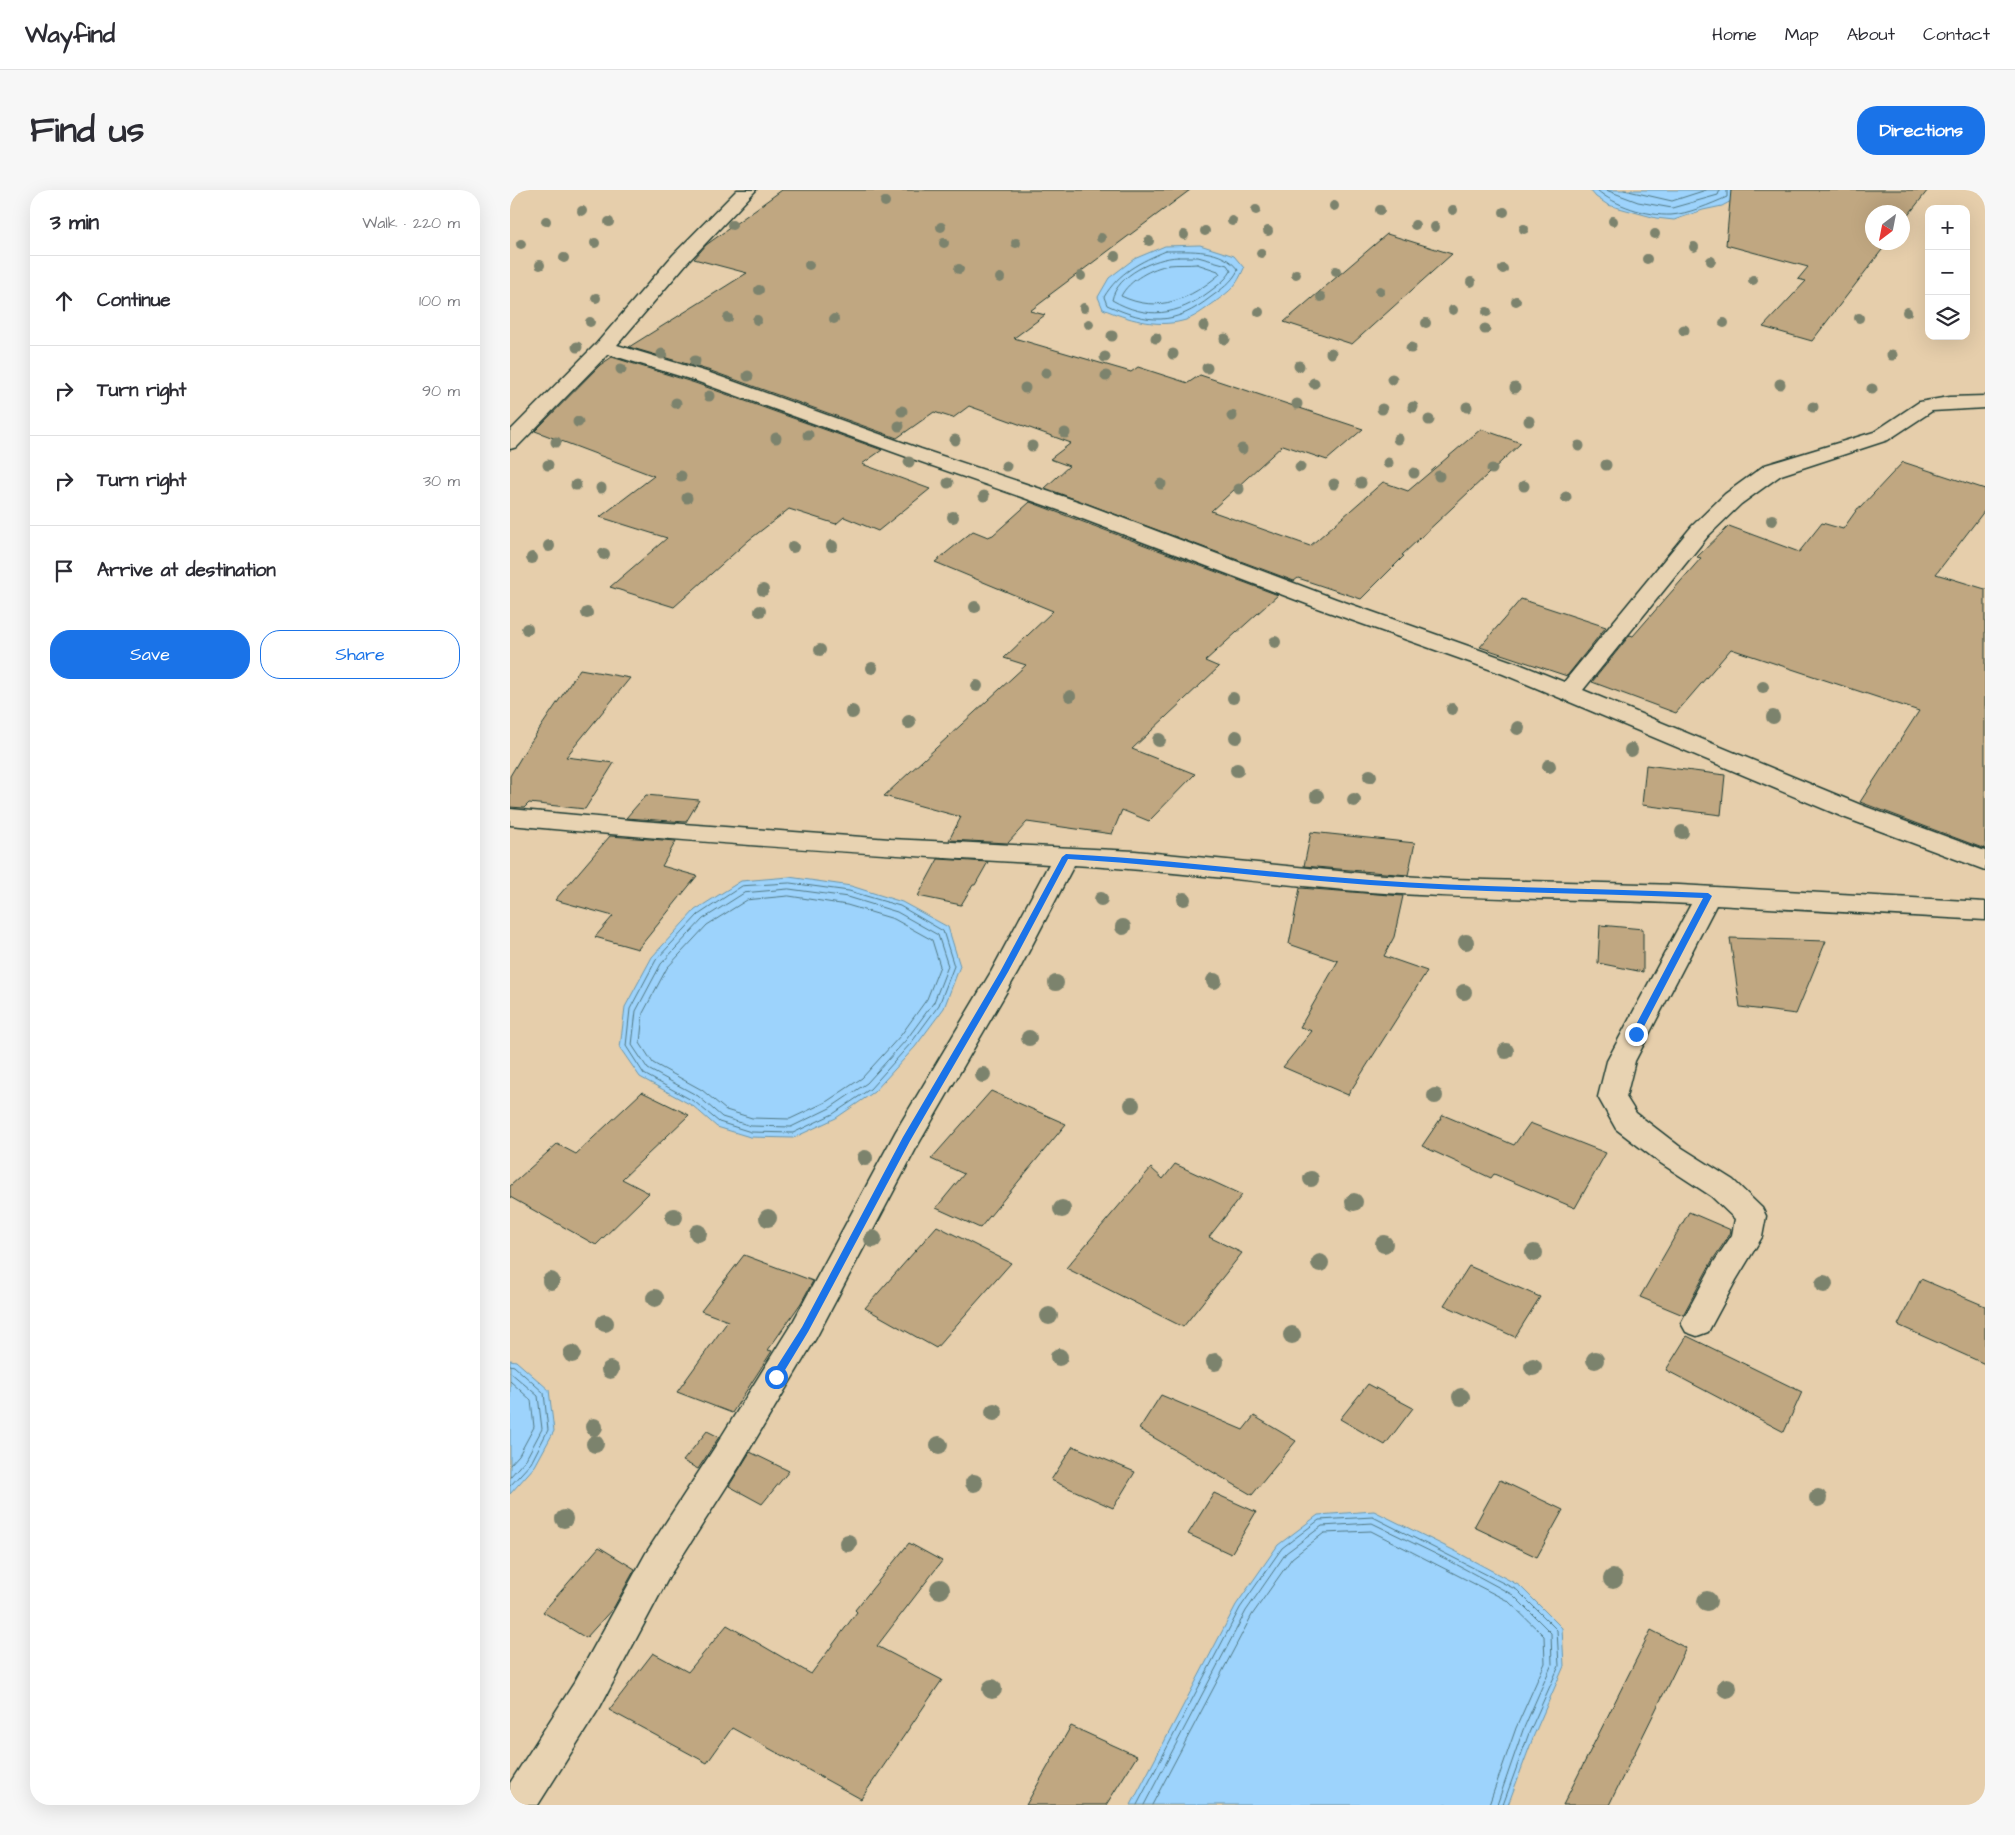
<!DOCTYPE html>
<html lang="en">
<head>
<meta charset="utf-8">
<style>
  body { margin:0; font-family:"Architects Daughter",sans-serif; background:#f7f7f7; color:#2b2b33 }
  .controls { position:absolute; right:15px; top:15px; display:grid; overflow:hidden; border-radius:10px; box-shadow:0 5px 20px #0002 }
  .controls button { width:45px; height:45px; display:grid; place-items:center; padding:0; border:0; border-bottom:1px solid #e1e1e2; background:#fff; color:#2b2b33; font:25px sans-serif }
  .compass { position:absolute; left:1355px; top:15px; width:45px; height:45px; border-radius:50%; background:#fff; box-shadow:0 5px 20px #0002; rotate:212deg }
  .stop { position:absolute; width:15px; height:15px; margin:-11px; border:4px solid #1a73e8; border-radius:50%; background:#fff }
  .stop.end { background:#1a73e8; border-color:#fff; box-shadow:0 1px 5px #0008 }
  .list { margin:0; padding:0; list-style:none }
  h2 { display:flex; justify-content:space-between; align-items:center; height:65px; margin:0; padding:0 20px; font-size:21px }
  h2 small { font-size:16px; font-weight:400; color:#7c7c81 }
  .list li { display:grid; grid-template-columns:32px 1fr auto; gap:15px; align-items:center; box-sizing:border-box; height:90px; padding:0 20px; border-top:1px solid #e1e1e2 }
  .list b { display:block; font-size:19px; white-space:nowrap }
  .list em { font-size:16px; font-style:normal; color:#7c7c81 }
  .actions { display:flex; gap:10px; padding:15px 20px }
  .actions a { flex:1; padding:11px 0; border:1px solid #1a73e8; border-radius:20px; text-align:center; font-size:18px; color:#1a73e8 }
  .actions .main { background:#1a73e8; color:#fff }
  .icon { flex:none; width:28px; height:28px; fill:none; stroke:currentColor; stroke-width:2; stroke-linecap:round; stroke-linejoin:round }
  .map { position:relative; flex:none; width:1475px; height:1615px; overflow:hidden; border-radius:20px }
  header { display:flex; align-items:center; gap:30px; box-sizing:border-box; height:70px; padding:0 25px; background:#fff; border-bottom:1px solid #e1e1e2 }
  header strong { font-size:24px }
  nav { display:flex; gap:28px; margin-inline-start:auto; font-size:18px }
  .intro { display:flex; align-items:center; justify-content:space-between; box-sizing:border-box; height:120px; padding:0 30px }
  h1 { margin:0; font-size:35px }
  .button { padding:12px 22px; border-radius:20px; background:#1a73e8; color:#fff; font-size:18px; font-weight:700 }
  main { display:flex; gap:30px; padding:0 30px }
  aside { flex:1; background:#fff; border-radius:20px; box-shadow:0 5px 20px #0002 }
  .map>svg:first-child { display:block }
</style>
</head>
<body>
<header>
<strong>Wayfind</strong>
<nav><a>Home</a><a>Map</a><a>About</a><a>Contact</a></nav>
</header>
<div class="intro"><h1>Find us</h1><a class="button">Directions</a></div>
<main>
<aside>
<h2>3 min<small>Walk · 220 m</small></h2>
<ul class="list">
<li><svg class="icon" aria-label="ahead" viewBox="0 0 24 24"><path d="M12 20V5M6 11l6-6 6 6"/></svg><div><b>Continue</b></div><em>100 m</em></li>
<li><svg class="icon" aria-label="right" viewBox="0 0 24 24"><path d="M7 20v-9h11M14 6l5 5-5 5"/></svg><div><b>Turn right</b></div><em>90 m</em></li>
<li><svg class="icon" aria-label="right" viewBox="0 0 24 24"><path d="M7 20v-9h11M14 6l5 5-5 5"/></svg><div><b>Turn right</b></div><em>30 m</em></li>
<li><svg class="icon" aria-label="arrive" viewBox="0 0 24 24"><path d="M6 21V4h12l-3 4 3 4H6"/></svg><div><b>Arrive at destination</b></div></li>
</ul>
<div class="actions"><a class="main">Save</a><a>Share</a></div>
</aside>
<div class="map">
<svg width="1475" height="1615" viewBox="0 0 1475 1615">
  <rect width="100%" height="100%" fill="#e6ceab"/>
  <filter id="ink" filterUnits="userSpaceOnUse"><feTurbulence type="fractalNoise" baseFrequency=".02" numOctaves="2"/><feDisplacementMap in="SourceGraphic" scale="10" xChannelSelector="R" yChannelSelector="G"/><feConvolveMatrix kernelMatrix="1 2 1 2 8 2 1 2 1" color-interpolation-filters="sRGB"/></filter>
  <g filter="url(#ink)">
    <!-- water -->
    <g fill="#9dd3fc" stroke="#6b97ac">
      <path d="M1080 0H1221L1223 10 1212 16 1193 20 1164 30 1146 28 1098 15 1086 7Z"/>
      <path d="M690 55 724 66 734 78C726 97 721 100 705 112 695 119 683 129 672 131 646 138 617 129 593 119L588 107 599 88 624 69 655 56Z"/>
      <path d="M279 687 341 696 392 712 438 737 450 776 434 818 405 857 364 902 326 928 283 948 240 947 207 937 183 916 130 887 110 858 115 817 142 767 185 720 231 691Z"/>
      <path d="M0 1170 6 1171 39 1200 44 1241 25 1276 0 1304Z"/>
      <path d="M864 1321 945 1361 1010 1396 1052 1438 1054 1476 1024 1545 998 1615H621L726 1415 768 1355 808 1325Z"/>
    </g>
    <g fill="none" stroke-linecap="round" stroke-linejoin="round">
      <!-- shore -->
      <g stroke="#517984" stroke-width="1">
        <path d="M1087 0C1105 16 1137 26 1161 25 1178 24 1201 14 1217 7V0"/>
        <path d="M1096 0 1128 12 1162 18 1208 5 1210 0"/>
        <path d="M1114 0 1162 11 1196 0"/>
        <path d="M656 61C681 61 712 58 728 80 722 92 712 99 701 107 664 136 639 134 597 115L594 107C609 82 630 72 656 61Z"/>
        <path d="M668 67H688L717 75 721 81C716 90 707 96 699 102 667 126 637 130 602 110 607 85 644 68 668 67Z"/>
        <path d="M687 74 708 81 710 84C680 109 649 124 611 106 619 90 642 78 659 75 668 74 678 75 687 74Z"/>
        <path d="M280 693 339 701 390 716 433 741 444 776 429 815 401 853 360 899 323 924 283 943 241 942 209 932 185 912 134 884 116 856 120 819 146 770 188 725 232 696Z"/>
        <path d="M279 699 338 707 387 722 428 745 438 776 424 812 396 850 357 893 320 918 281 937 241 936 212 927 188 906 138 879 122 855 126 821 151 774 193 729 234 703Z"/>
        <path d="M279 706 337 715 384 729 422 750 430 776 417 809 391 845 352 888 316 912 280 929 242 928 216 920 192 900 143 873 130 853 133 823 157 778 197 735 237 710Z"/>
        <path d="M0 1175 4 1176 34 1203 38 1240 21 1273 0 1296"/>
        <path d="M0 1182 28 1206 32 1239 16 1269 0 1287"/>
        <path d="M0 1191 21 1210 24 1237 9 1265 0 1275"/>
        <path d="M627 1615 730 1418 772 1358 809 1330 863 1327 1007 1400 1047 1440 1049 1476 1019 1543 993 1615"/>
        <path d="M634 1615 736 1421 776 1363 812 1336 862 1333 940 1371 1003 1405 1041 1443 1042 1474 1013 1540 987 1615"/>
        <path d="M642 1615 742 1425 782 1368 814 1343 861 1341 998 1411 1034 1446 1035 1473 1006 1538 979 1615"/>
      </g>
    </g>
    <!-- building -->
    <g fill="#c0a781" stroke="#1f3d34">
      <path d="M272 0H680L538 106H540L520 121 535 125 504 148 621 182 628 177 678 193 690 185 853 239 817 270 773 255 701 321 800 356 873 292 898 301 971 239 1011 253 892 365 894 366 851 409 788 388 784 391 535 298 559 276 540 269 561 253 459 216 443 228 424 222 387 248 201 181 119 157 237 83 184 69 196 55Z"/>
      <path d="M1221 0H1418L1392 33V22H1362V52H1378L1302 151 1253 137 1296 91 1288 89 1298 77 1216 55Z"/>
      <path d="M877 44 942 64 842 154 774 132Z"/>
      <path d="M102 167 185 193 372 260 352 274 420 299 368 341 334 327 326 334 279 319 239 350 164 417 100 397 157 348 90 327 144 286 25 241 90 175Z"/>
      <path d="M1393 272 1475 299V320L1426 384 1475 399V659L1350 612 1409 521 1221 459 1166 523 1082 492 1120 445 1123 446 1191 368 1187 367 1219 336 1289 362 1312 333 1333 339 1348 318H1350Z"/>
      <path d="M520 312 768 405 695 471 709 477 622 559 685 584 639 631 612 620 602 644 517 632 498 653 439 650 451 627 374 606 516 475 494 468 543 421 425 372 463 341 478 347 483 345Z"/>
      <path d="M1011 409 1096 437 1057 486 970 457Z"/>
      <path d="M70 479 120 488 56 567 104 573 75 619 19 613 14 618 0 617V586L16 559Z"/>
      <path d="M1136 575 1215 585 1211 625 1132 615Z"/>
      <path d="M136 605 189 610 176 632 116 628Z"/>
      <path d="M801 642 905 653 898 685 794 676Z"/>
      <path d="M100 646 166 651 152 676 187 686 128 759 85 747 103 726 45 710Z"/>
      <path d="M428 669 478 672 465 695H463L451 715 408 706Z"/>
      <path d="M790 698 893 706 884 747 874 766 917 781 838 905 773 877 802 841 790 837 828 771 779 754Z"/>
      <path d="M1090 735 1133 739V782L1088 773Z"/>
      <path d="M1220 748 1316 751 1286 824 1230 817Z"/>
      <path d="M481 901 556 934 470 1038 426 1018 454 984 421 969Z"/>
      <path d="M132 902 179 925 112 989 139 1003 86 1055 0 1007V996L47 954 66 964Z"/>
      <path d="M933 925 1004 955 1020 933 1096 963 1065 1018 984 984 981 988 912 956Z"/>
      <path d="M665 974 732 1005 699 1047 732 1063 673 1137 556 1078 641 978 653 989Z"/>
      <path d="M1179 1022 1221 1040 1220 1044 1202 1071 1173 1125 1130 1107Z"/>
      <path d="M427 1036 501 1073 426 1158 355 1118Z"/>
      <path d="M234 1065 303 1091 291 1113 258 1160 262 1161 222 1223 167 1202 218 1131 191 1121Z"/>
      <path d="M959 1076 1030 1107 1005 1147 934 1115Z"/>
      <path d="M1411 1089 1475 1116V1174L1388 1135Z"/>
      <path d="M1177 1146 1292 1202 1274 1242 1156 1180Z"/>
      <path d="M858 1194 903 1218 875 1255 830 1229Z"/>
      <path d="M651 1205 733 1240 744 1226 786 1251 742 1305 629 1239Z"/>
      <path d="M197 1241 209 1247 188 1279 173 1271Z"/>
      <path d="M563 1256 625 1282 603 1318 541 1290Z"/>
      <path d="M240 1262 279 1281 252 1314 219 1296Z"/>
      <path d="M990 1290 1053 1320 1027 1367 964 1337Z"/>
      <path d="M704 1303 746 1322 721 1364 678 1344Z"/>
      <path d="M399 1353 432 1371 367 1456 432 1490 351 1609 222 1538 197 1573 99 1520 143 1463 178 1482 217 1435 301 1484 347 1422 345 1420Z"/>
      <path d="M89 1357 125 1379 104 1417 76 1448 33 1422Z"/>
      <path d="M1141 1440 1176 1458 1099 1615H1053Z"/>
      <path d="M561 1536 627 1566 596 1615H516Z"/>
    </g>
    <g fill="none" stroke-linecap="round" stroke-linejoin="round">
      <defs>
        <g id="minor">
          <path d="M227 0H246L177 73 107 155 200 183 411 259 570 312 826 409 1009 474 1054 492 1182 336 1215 304 1255 275 1364 242 1409 212 1439 207 1475 206V218L1422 221 1378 250 1271 285 1231 314 1198 346 1073 500 1351 615 1475 661V680L1333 627 993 484 810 419 554 322 397 267 186 191 98 164 7 257 0 259V241L87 153 163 65Z"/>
          <path d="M0 619 131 631 380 649 625 661 859 684 941 689 1169 695 1475 712V730L1206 715 1125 871 1116 907 1126 923 1169 956 1223 990 1252 1018 1256 1026 1252 1047 1226 1090 1198 1142 1187 1146 1176 1142 1171 1133 1204 1072 1222 1045 1225 1029 1201 1006 1149 972 1106 939 1088 907 1097 871 1181 714C1074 708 966 710 859 702 761 694 663 681 564 675L508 782 409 953 306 1148 229 1277 160 1385 90 1517 28 1615H0V1593L64 1493 136 1363 205 1257 284 1130 386 941 481 782 539 674C359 664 180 652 0 635Z"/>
        </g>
      </defs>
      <!-- minor casing -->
      <use href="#minor" stroke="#1f3d34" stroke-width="3"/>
      <!-- minor -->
      <use href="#minor" fill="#e8d3b2" fill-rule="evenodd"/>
    </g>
    <!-- trees -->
    <g fill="#7c836d">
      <circle cx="375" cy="12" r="5"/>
      <circle cx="824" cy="16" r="5"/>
      <circle cx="746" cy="20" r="5"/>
      <circle cx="870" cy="20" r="5"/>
      <circle cx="943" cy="20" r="5"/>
      <circle cx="72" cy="21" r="5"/>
      <circle cx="994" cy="22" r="5"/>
      <circle cx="36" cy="31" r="5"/>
      <circle cx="722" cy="31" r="5"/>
      <circle cx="1103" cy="31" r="5"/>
      <circle cx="99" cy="32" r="5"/>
      <circle cx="222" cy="35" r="5"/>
      <circle cx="905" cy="35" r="5"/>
      <circle cx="431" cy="37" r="5"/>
      <circle cx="925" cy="37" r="5"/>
      <circle cx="1014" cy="39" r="5"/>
      <circle cx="695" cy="41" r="5"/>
      <circle cx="758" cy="41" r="5"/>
      <circle cx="1145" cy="44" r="5"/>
      <circle cx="674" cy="45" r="5"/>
      <circle cx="591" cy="48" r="5"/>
      <circle cx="639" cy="51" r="5"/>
      <circle cx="85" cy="53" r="5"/>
      <circle cx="434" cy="53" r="5"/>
      <circle cx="506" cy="53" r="5"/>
      <circle cx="11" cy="54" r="5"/>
      <circle cx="1184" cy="57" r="5"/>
      <circle cx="751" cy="63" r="5"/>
      <circle cx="605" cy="66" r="5"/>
      <circle cx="54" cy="68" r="5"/>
      <circle cx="1137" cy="69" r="5"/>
      <circle cx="1201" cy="71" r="5"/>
      <circle cx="30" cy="75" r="5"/>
      <circle cx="299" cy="75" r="5"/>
      <circle cx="449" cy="79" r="5"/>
      <circle cx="993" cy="79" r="5"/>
      <circle cx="826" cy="81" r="5"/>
      <circle cx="786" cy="84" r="5"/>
      <circle cx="571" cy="86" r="5"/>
      <circle cx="490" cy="88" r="5"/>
      <circle cx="1243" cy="90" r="5"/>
      <circle cx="961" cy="92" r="5"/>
      <circle cx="249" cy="100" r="5"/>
      <circle cx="870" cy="101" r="5"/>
      <circle cx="811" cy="107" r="5"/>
      <circle cx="86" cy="108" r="5"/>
      <circle cx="1006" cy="111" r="5"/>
      <circle cx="574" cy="118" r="5"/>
      <circle cx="943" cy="120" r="5"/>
      <circle cx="749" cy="122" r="5"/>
      <circle cx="977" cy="122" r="5"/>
      <circle cx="1397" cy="122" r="5"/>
      <circle cx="218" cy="128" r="5"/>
      <circle cx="1349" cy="128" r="5"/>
      <circle cx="324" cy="129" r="5"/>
      <circle cx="247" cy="130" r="5"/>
      <circle cx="80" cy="132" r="5"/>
      <circle cx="916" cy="133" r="5"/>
      <circle cx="1214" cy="133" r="5"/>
      <circle cx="579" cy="134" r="5"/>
      <circle cx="694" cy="136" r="5.5"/>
      <circle cx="975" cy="139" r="5.5"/>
      <circle cx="1174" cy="140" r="5.5"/>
      <circle cx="602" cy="146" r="5.5"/>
      <circle cx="646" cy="148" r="5.5"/>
      <circle cx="715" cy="149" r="5.5"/>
      <circle cx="67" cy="157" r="5.5"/>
      <circle cx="901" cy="158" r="5.5"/>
      <circle cx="821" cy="163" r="5.5"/>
      <circle cx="152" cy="164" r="5.5"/>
      <circle cx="663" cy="164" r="5.5"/>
      <circle cx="1382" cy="165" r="5.5"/>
      <circle cx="595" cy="167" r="5.5"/>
      <circle cx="185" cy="171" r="5.5"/>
      <circle cx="789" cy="176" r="5.5"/>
      <circle cx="697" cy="178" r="5.5"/>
      <circle cx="111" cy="179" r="5.5"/>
      <circle cx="536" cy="183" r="5.5"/>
      <circle cx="238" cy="186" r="5.5"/>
      <circle cx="596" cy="186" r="5.5"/>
      <circle cx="882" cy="189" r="5.5"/>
      <circle cx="804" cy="193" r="5.5"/>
      <circle cx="1270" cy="194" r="5.5"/>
      <circle cx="515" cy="198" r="5.5"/>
      <circle cx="1005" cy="198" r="5.5"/>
      <circle cx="1362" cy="199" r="5.5"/>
      <circle cx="199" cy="206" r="5.5"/>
      <circle cx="166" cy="213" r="5.5"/>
      <circle cx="787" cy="214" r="5.5"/>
      <circle cx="903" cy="217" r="5.5"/>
      <circle cx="957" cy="217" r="5.5"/>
      <circle cx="1303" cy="217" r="5.5"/>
      <circle cx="872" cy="219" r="5.5"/>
      <circle cx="392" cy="221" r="5.5"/>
      <circle cx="722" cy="226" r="5.5"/>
      <circle cx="919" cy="230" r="5.5"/>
      <circle cx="1019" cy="231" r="5.5"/>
      <circle cx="68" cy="232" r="5.5"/>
      <circle cx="389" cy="236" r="5.5"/>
      <circle cx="555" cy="243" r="5.5"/>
      <circle cx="298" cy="245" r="5.5"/>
      <circle cx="266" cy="248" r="5.5"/>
      <circle cx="888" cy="249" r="5.5"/>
      <circle cx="445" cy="250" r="5.5"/>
      <circle cx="46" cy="252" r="5.5"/>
      <circle cx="522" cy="256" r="5.5"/>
      <circle cx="1069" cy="256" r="5.5"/>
      <circle cx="732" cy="259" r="5.5"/>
      <circle cx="399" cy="272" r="5.5"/>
      <circle cx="878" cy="273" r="5.5"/>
      <circle cx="38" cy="275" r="5.5"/>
      <circle cx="1096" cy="275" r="5.5"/>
      <circle cx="496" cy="276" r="5.5"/>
      <circle cx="790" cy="277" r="5.5"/>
      <circle cx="982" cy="279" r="5.5"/>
      <circle cx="904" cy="283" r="5.5"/>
      <circle cx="171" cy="286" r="5.5"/>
      <circle cx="929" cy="286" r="5.5"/>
      <circle cx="438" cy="293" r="5.5"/>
      <circle cx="851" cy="293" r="5.5"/>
      <circle cx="651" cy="294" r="5.5"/>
      <circle cx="824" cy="294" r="5.5"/>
      <circle cx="66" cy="295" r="5.5"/>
      <circle cx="1014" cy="296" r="5.5"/>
      <circle cx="91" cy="298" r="5.5"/>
      <circle cx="729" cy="299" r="5.5"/>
      <circle cx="474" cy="306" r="5.5"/>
      <circle cx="1056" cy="307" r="5.5"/>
      <circle cx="177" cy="308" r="5.5"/>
      <circle cx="443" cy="327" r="6"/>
      <circle cx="1262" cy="330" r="6"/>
      <circle cx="39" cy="356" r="6"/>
      <circle cx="322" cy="356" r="6"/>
      <circle cx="283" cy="357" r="6"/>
      <circle cx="94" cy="364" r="6"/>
      <circle cx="22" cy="368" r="6"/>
      <circle cx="253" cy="400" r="6"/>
      <circle cx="465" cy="417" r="6"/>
      <circle cx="250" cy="421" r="6"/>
      <circle cx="77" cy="423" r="6"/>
      <circle cx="17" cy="439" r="6"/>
      <circle cx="765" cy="452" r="6"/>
      <circle cx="310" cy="460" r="6"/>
      <circle cx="362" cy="478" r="6"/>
      <circle cx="467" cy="496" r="6"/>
      <circle cx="1253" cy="497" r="6"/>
      <circle cx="560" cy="506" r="6"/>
      <circle cx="723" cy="508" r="6"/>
      <circle cx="942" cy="519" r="6"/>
      <circle cx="342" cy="522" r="7"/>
      <circle cx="1263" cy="527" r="7"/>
      <circle cx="399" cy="532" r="7"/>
      <circle cx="1008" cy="538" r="7"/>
      <circle cx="726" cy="547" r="7"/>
      <circle cx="649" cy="550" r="7"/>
      <circle cx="1121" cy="560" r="7"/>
      <circle cx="1039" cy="576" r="7"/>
      <circle cx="727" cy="580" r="7"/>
      <circle cx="860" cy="586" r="7"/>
      <circle cx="807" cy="606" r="7"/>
      <circle cx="844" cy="610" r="7"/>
      <circle cx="1172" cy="642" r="7"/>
      <circle cx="591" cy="709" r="7"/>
      <circle cx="674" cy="709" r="7"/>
      <circle cx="613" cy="737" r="8"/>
      <circle cx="956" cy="752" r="8"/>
      <circle cx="704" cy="791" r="8"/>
      <circle cx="546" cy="793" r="8"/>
      <circle cx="954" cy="802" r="8"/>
      <circle cx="519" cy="848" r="8"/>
      <circle cx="996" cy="861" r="8"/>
      <circle cx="473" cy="885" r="8"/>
      <circle cx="925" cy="906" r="8"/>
      <circle cx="622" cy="915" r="8"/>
      <circle cx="355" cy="968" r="8"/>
      <circle cx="801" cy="989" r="8"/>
      <circle cx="844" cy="1012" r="9"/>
      <circle cx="552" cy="1019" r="9"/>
      <circle cx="164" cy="1027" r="9"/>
      <circle cx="258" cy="1028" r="9"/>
      <circle cx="188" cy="1043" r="9"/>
      <circle cx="363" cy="1049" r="9"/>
      <circle cx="874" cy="1054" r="9"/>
      <circle cx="1024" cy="1063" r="9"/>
      <circle cx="810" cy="1073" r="9"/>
      <circle cx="41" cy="1091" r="9"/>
      <circle cx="1314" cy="1094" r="9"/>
      <circle cx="145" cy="1108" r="9"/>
      <circle cx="539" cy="1126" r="9"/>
      <circle cx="95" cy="1133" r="9"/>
      <circle cx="782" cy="1145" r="9"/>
      <circle cx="62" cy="1164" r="9"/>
      <circle cx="549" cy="1167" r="9"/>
      <circle cx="1085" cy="1170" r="9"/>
      <circle cx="705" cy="1172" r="9"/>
      <circle cx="1023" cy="1177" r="9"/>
      <circle cx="100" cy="1180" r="9"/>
      <circle cx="951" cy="1207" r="9"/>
      <circle cx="484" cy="1222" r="9"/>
      <circle cx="84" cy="1237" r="9"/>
      <circle cx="85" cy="1254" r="9"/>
      <circle cx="429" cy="1255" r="9"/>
      <circle cx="464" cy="1293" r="9"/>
      <circle cx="1308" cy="1308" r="9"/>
      <circle cx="54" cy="1329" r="9"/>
      <circle cx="338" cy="1353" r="9"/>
      <circle cx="1103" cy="1389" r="10"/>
      <circle cx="430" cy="1399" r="10"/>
      <circle cx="1197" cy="1411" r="10"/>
      <circle cx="1217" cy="1498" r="10"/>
      <circle cx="482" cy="1499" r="10"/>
    </g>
  </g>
  <!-- route -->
  <path fill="#1a73e8" d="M556 664C658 669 759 683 861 690 973 698 1086 698 1198 703L1202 706 1130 844 1126 847 1121 844 1193 708C1082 703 971 703 860 695 759 688 659 675 558 669L498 782 400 951 298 1142 269 1190H262V1184L292 1137 393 947 490 782 552 667Z"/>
</svg>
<div class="controls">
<button>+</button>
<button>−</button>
<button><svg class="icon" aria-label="layers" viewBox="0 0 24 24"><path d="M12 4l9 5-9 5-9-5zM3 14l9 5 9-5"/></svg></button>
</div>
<svg class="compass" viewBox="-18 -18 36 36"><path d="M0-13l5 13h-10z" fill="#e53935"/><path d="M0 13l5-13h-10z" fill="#7c7c81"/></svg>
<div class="stop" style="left:266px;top:1187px"></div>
<div class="stop end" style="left:1126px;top:844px"></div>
</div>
</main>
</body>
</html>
